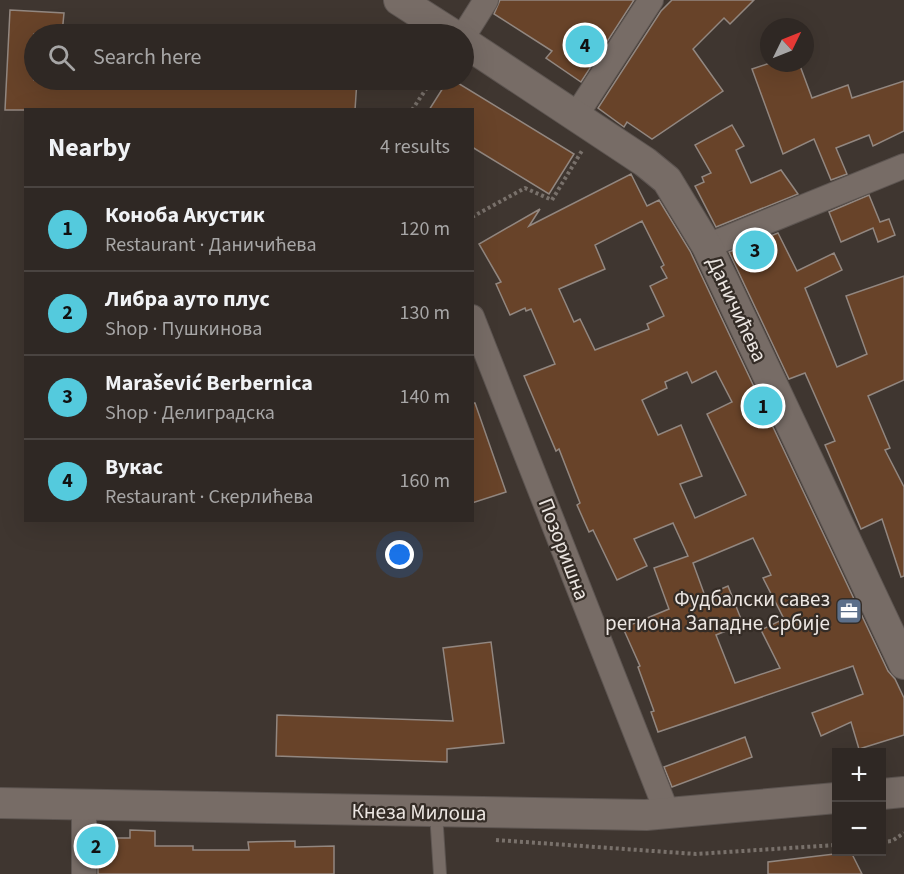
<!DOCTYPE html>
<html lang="en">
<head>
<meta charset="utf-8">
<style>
  body { margin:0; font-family:"Source Sans 3",sans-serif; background:#3b3431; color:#f1f3f6 }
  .controls { position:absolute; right:18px; bottom:18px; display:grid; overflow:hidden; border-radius:0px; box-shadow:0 6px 24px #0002 }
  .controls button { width:54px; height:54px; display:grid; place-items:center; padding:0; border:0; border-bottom:2px solid #4a4441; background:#2f2824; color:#f1f3f6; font:30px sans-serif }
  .compass { position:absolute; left:760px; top:18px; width:54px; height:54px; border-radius:50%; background:#2f2824; box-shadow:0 6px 24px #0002; rotate:47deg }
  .you { position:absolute; left:400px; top:555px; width:21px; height:21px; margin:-15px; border:4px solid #fff; border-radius:50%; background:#1a73e8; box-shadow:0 0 0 9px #1a73e833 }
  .badge { display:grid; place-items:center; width:39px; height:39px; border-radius:50%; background:#54cadd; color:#111; font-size:20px; font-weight:700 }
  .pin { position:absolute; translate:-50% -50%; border:3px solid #fff; box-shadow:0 2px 6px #0006 }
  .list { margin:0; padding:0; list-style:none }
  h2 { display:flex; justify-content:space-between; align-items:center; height:78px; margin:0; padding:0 24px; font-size:26px }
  h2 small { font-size:20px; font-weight:400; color:#a7a6a6 }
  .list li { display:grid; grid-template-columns:39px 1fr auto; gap:18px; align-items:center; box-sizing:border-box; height:84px; padding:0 24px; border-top:2px solid #4a4441 }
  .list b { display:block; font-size:22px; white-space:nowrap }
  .list p { margin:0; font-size:20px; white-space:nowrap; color:#a7a6a6 }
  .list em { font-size:20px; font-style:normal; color:#a7a6a6 }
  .icon { flex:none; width:33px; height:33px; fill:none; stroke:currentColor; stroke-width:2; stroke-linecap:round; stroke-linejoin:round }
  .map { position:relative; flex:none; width:904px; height:874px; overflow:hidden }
  .search { position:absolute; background:#2f2824; box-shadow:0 6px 24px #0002; left:24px; top:24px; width:450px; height:66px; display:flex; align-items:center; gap:15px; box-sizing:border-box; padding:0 21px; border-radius:33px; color:#a7a6a6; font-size:22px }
  .panel { position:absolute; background:#2f2824; box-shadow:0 6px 24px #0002; left:24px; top:108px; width:450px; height:414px; border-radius:0px }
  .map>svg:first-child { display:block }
</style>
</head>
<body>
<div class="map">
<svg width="904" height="874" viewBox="0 0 904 874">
  <rect width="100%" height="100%" fill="#3f3630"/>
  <!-- building -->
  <g fill="#684329" stroke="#928780" stroke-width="1.5" fill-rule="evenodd">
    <path d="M500 0H634L581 82 546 58 552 51 494 14Z"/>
    <path d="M672 0H754L730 24 724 18 693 49 723 91 652 139 627 122 624 127 598 108 661 11Z"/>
    <path d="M10 10 64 13 62 34H34V80H357L355 110H5Z"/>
    <path d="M770 63H799L812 98 848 85 852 98 904 81V131L873 146 869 135 836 148 847 174 831 180 814 139 783 154 752 69Z"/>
    <path d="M448 80H453L574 154 549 194 472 147V110H429Z"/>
    <path d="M732 125 744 146 736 150 751 183 781 170 798 194 716 227 695 186 704 182 702 177 711 173 695 145Z"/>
    <path d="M631 174 647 206 659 200 690 251 888 671 895 679 904 698V735L859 749 851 722 821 736 812 713 863 694 853 666 658 732 651 712 654 711 638 667 640 666 623 628 669 609 654 568 688 556 673 523 634 539 647 566 617 580 593 530 589 532 577 505 580 503 559 449 556 451 524 376 555 364 531 309 526 311 525 308 510 315 496 284 501 282 479 244 540 209 529 226ZM642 221 664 265 661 267 667 278 650 286 664 316 647 324 649 329 595 350 580 319 574 322 559 289 605 269 595 245ZM716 371 732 402 707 414 746 495 695 518 680 484 702 476 681 425 658 435 642 400 667 388 665 382 687 372 692 383ZM753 538 771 575 763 578 784 619 761 630 780 668 735 683 716 635 743 624 728 586 705 596 693 563Z"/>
    <path d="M869 195 880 222 889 219 895 235 878 242 873 228 841 242 829 212Z"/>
    <path d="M778 233 797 271 834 253 842 270 805 288 837 367 867 354 846 296 904 276V380L868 396 890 448 885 450 904 487V576L901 577 882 519 861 529 825 445 835 441 805 373 789 379 729 252Z"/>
    <path d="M472 403H475L506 492 472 503Z"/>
    <path d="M491 642 504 743 447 749V762L276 756 277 715 453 721 443 648Z"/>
    <path d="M745 737 752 757 672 787 664 767Z"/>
    <path d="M130 830 155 831V846H193V850H249L248 842 295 841V847L334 846V874H98V838H130Z"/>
    <path d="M851 852 862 874H768V862Z"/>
  </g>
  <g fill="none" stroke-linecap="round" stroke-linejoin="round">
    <defs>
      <path id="service" d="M436 813 440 874"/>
      <g id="minor">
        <path d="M464 35 486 0"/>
        <path d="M575 117 651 0"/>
        <path d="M707 246 904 166"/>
        <path d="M472 317 668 815"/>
        <path d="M84 874V804"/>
      </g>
      <g id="tertiary">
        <path d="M399 0 452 34"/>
        <path d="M464 42 645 162 667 180 707 246 904 664"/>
        <path d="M882 794 904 792"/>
        <path d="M0 803 646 815 836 798"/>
      </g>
    </defs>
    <!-- service casing -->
    <use href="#service" stroke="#5d5551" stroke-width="14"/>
    <!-- minor casing -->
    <use href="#minor" stroke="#5d5551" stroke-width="26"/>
    <!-- tertiary casing -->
    <use href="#tertiary" stroke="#5d5551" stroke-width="32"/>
    <!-- path -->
    <g stroke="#79716b" stroke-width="4" stroke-dasharray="3 3" stroke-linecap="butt">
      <path d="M412 110 432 80"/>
      <path d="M472 217 525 188 552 200 583 149"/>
      <path d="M496 840 696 854 836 845"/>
      <path d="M882 842 892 841 904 833"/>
    </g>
    <!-- service -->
    <use href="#service" stroke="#776c66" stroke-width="12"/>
    <!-- minor -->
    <use href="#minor" stroke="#776c66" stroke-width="24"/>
    <!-- tertiary -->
    <use href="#tertiary" stroke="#776c66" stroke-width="30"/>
  </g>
  <!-- icons -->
  <defs>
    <symbol id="office-square" viewBox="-11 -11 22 22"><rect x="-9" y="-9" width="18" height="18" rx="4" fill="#5c6f8a" stroke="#342c26"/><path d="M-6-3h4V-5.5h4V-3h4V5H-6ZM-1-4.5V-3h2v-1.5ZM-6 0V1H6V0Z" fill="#fff"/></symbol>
  </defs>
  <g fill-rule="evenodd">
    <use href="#office-square" x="834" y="596" width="30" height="30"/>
  </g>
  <g text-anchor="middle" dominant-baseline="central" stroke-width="4.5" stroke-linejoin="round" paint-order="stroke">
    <!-- street labels -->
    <g font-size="21" fill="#ece6e2" stroke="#342c26">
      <text transform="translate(737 309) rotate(65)">Даничићева</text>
      <text transform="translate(564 549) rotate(69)">Позоришна</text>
      <text transform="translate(419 812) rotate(1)">Кнеза Милоша</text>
    </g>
    <!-- poi labels -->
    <g font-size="21" fill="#ece6e2" stroke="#342c26" text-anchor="end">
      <text x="830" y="599">Фудбалски савез<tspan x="830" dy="24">региона Западне Србије</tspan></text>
    </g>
  </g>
</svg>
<div class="controls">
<button>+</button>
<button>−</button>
</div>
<svg class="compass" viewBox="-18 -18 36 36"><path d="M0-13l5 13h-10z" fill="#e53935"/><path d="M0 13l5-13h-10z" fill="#a7a6a6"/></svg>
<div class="you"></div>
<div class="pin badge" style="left:763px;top:406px">1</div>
<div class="pin badge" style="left:96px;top:846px">2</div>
<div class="pin badge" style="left:755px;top:250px">3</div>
<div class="pin badge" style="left:585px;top:45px">4</div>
<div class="search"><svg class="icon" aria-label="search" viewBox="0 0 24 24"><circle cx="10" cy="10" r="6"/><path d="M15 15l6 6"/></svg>Search here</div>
<section class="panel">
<h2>Nearby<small>4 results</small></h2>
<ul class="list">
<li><span class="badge">1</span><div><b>Коноба Акустик</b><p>Restaurant · Даничићева</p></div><em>120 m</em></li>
<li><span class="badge">2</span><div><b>Либра ауто плус</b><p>Shop · Пушкинова</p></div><em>130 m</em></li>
<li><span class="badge">3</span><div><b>Marašević Berbernica</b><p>Shop · Делиградска</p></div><em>140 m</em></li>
<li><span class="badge">4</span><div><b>Вукас</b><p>Restaurant · Скерлићева</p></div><em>160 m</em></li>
</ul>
</section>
</div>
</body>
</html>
